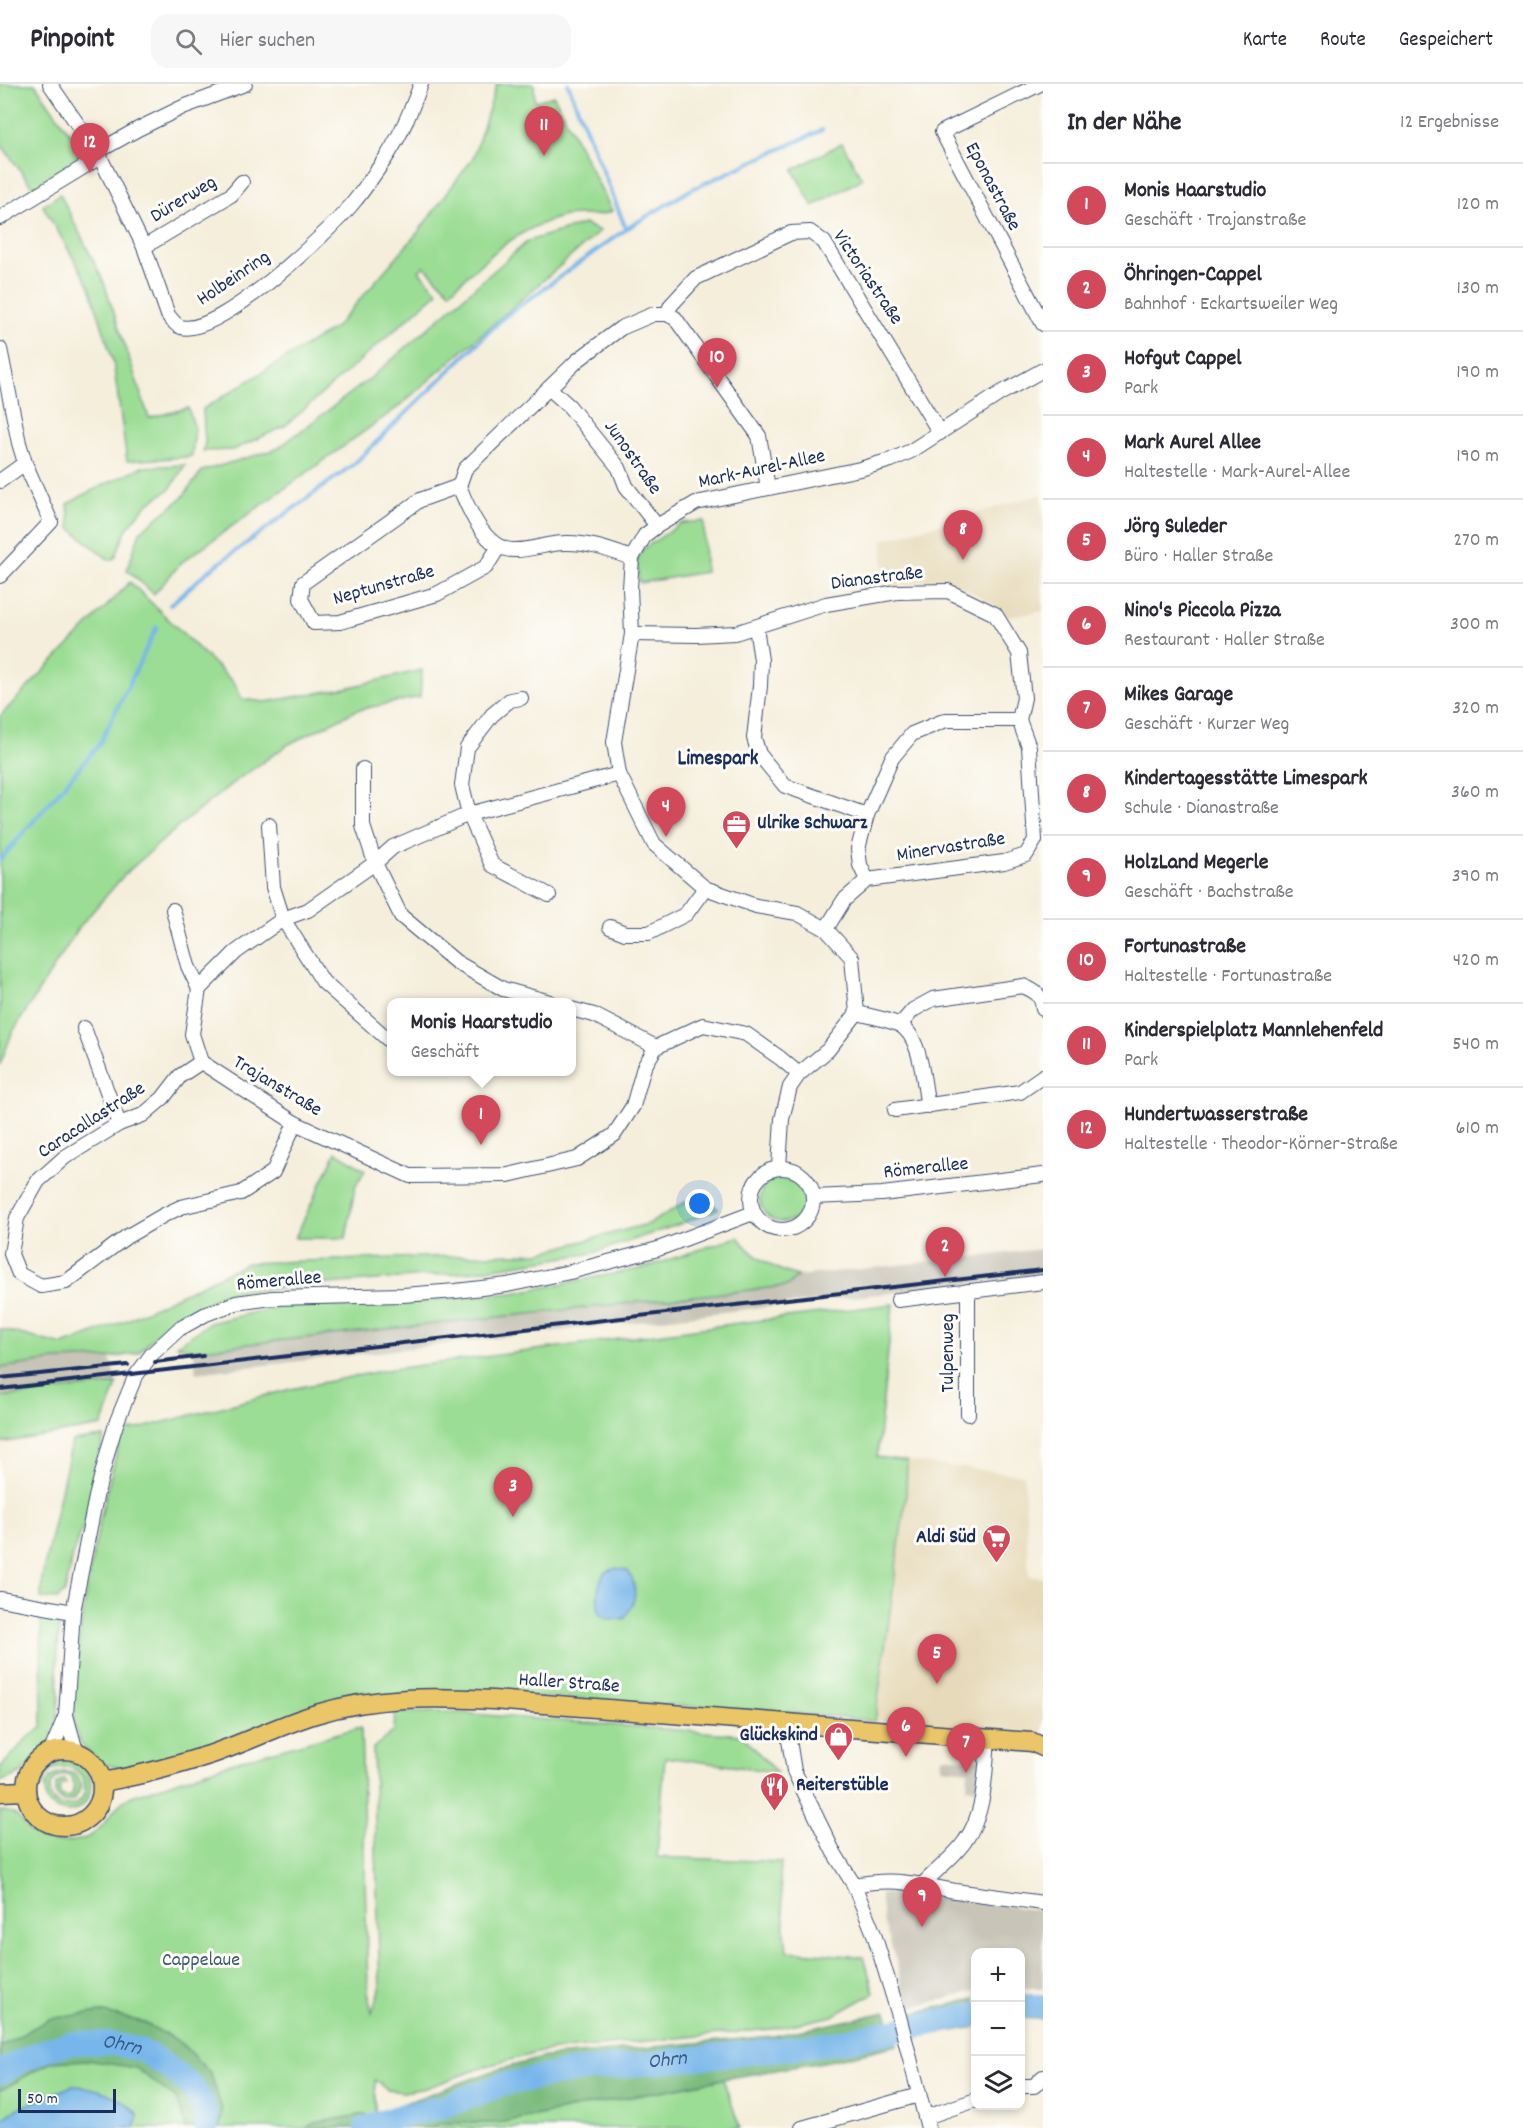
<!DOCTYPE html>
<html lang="de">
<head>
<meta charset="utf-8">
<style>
  body { margin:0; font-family:Dekko,sans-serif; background:#f7f7f7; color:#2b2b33 }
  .controls { position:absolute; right:18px; bottom:18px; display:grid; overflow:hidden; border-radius:12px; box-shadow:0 3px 9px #0003 }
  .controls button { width:54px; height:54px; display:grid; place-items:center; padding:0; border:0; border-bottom:2px solid #e1e1e2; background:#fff; color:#2b2b33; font:30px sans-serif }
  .scale { position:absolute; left:18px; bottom:15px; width:98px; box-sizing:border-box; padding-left:6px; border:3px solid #1b2f5e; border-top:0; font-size:16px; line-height:21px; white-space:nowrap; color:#1b2f5e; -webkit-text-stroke:4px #fdfcf7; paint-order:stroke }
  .you { position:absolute; left:700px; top:1120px; width:21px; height:21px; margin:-15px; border:4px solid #fff; border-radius:50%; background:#1a73e8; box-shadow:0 0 0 9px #1a73e833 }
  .badge { display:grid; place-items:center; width:39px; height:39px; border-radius:50%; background:#d1495b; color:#fff; font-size:20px; font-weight:700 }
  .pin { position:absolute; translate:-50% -50px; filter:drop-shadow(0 2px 3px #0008) }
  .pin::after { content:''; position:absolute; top:32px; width:21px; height:18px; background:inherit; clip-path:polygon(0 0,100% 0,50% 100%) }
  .popup { position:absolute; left:387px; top:914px; width:189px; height:78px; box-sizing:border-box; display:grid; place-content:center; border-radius:12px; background:#fff; filter:drop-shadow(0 2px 4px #0005); font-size:20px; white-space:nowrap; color:#7c7c81 }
  .popup b { font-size:22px; color:#2b2b33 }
  .popup::after { content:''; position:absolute; left:50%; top:100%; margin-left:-12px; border:12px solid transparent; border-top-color:#fff }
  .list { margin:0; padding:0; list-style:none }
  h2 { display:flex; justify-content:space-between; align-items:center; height:78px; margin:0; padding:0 24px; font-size:26px }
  h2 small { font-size:20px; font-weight:400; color:#7c7c81 }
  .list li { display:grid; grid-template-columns:39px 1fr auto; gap:18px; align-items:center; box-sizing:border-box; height:84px; padding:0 24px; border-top:2px solid #e1e1e2 }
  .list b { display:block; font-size:22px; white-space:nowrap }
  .list p { margin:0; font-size:20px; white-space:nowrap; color:#7c7c81 }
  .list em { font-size:20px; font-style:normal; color:#7c7c81 }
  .icon { flex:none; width:33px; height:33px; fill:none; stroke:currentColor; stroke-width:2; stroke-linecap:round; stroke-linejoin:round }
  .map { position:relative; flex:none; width:1043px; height:2044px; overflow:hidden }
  header { display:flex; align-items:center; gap:36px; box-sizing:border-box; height:84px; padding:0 30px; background:#fff; border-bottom:2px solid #e1e1e2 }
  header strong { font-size:28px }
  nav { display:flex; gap:33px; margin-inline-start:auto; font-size:21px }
  .search { width:420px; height:54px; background:#f7f7f7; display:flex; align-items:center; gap:15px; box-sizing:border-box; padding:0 21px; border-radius:18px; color:#7c7c81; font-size:22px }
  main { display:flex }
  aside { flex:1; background:#fff }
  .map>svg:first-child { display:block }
</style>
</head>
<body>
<header>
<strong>Pinpoint</strong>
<div class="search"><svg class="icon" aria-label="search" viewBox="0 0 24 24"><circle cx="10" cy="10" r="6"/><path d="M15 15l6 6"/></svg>Hier suchen</div>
<nav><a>Karte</a><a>Route</a><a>Gespeichert</a></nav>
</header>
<main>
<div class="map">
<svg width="1043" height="2044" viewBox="0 0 1043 2044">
  <rect width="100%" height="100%" fill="#fdfcf7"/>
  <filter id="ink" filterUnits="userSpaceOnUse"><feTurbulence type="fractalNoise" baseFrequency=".0167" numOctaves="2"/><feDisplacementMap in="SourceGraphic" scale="12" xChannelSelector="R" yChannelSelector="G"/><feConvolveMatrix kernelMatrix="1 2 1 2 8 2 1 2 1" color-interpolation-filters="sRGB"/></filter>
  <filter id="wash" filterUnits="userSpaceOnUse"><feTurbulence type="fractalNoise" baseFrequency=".008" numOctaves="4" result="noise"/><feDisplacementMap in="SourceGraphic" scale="24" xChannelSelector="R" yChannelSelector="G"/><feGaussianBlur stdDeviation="1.35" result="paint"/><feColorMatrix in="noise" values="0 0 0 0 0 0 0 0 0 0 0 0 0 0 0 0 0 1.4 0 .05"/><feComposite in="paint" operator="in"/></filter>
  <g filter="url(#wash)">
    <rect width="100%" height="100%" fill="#f5eedb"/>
    <!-- built -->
    <g fill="#e7daba">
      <path d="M1043 410V527L1009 533 996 522 959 501 926 497 883 504V456Z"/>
      <path d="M907 1377 1024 1391 1029 1492 1043 1494V1653L1037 1649 875 1637 906 1410Z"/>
    </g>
    <!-- industrial -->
    <g fill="#c8c4b8">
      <path d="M1043 1165V1191L196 1289 193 1266 787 1202 798 1192Z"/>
      <path d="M110 1274 117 1300 0 1313V1284L56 1276Z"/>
      <path d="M942 1672 983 1676 981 1705 967 1704 968 1687 941 1684Z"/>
      <path d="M880 1809H914L1043 1827V1904H1021L1020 1868H976L975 1908 907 1924 895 1873 883 1837Z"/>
    </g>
    <!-- green -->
    <g fill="#9bdd94" stroke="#5b8679" stroke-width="1.5">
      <path d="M0 0H35L84 70 79 79 34 105 0 59Z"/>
      <path d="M497 0H534L535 17 554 12 612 127C596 135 579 128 561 133 512 147 487 174 450 208L424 182 419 187 438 208 285 342 233 366 203 367 205 359 203 325 336 243 419 147 473 74Z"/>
      <path d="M842 59 862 95 813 122 793 86Z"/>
      <path d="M60 110 103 196 149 334 188 324 195 345 192 371 188 373 127 377 113 277 90 203 43 122Z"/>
      <path d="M584 140 600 147 397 324 182 478 154 510 127 486 140 448 182 414 202 387 277 365 372 293 528 157Z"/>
      <path d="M185 381 170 405 147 420 126 446 115 474 109 476 70 444 68 420 87 409 142 383Z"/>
      <path d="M704 437 705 488 640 499 637 484 638 473 643 465 682 439Z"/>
      <path d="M130 498 235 600 242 615 265 618 346 604 422 586 420 613 357 626 289 660 234 698 178 743 125 790 80 842 12 949 0 981V632Z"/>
      <path d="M336 1068 365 1086 355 1103 346 1154H295Z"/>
      <circle cx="783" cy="1115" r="23"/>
      <path d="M700 1109 718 1125 677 1141 593 1169 461 1189 232 1208 174 1233 138 1269 110 1274 56 1276 0 1284V1245L63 1261 125 1237 247 1179 539 1169 651 1139Z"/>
      <path d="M738 1153C753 1174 773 1185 798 1192L787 1202 193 1266 177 1261 210 1239 280 1222 372 1221 513 1209 644 1184Z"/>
      <path d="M893 1220 877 1373 907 1377 906 1410 875 1637 796 1629 495 1610 333 1617 173 1673 124 1684 102 1680C94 1670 83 1667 78 1654 69 1631 74 1600 77 1577 85 1499 101 1424 122 1349L291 1305 386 1286 747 1238Z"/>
      <path d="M117 1300 102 1342 0 1359V1313Z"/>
      <path d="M104 1353 85 1437 73 1469 65 1508 57 1515 41 1514 42 1493 72 1357Z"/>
      <path d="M41 1528 52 1532 59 1542 57 1584 59 1613 57 1638 48 1663 37 1671 20 1690 0 1698V1682H2L26 1655 42 1644Z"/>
      <path d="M446 1628 742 1651 776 1688 665 1673 657 1773 781 1778 780 1796 787 1867 864 1873 874 1909 833 1932 771 1945 545 1967 490 1981 426 2004 403 2008 387 2006 375 1996V2044H0V1727C22 1727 22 1743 37 1753 50 1760 75 1759 88 1753 102 1746 107 1734 117 1723 121 1718 127 1715 132 1712L234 1678 361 1643 368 1908 372 1929 380 1907 373 1664 394 1647 395 1629Z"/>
      <path d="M64 1676C115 1682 84 1753 47 1718 35 1674 102 1683 73 1716L64 1718 56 1711V1700L64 1695 66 1699 61 1701 59 1707 61 1711 65 1713 71 1712C82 1690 59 1682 51 1702 43 1725 85 1732 85 1702 84 1683 58 1675 47 1691 45 1695 44 1700 42 1704L39 1703C42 1687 48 1680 64 1676Z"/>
      <path d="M723 1995 740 2044H430L441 2039H498Z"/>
    </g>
    <!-- forest -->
    <g fill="#7cbc7e" stroke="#4c766e" stroke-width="1.5">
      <path d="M1043 1911V1935L1021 1934V1912Z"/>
      <path d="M975 1915V1943L912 1954 906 1931Z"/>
      <path d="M100 1928 143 1938 180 1958 211 1990 222 2025 221 2044H186L176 2015 136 1984 87 1976 50 1978 0 2007V1963L49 1935Z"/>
      <path d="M886 1928 897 1961 829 1977 723 1995 498 2039H441L430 2044H375V2030L493 1987 545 1973 774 1952Z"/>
      <path d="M366 2030V2044H306L314 2039Z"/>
    </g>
    <!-- water -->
    <g fill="#77b6ea" stroke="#4972a4" stroke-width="1.5">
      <path d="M616 1484 628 1487C639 1504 636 1519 624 1535H609L599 1528C596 1514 597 1502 604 1489Z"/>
      <path d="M72 2002C92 2001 127 2014 138 2031L135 2044H0V2037L17 2025Z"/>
    </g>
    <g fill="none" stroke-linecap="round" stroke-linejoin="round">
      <!-- stream -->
      <g stroke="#77b6ea" stroke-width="4">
        <path d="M568 0 626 145"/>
        <path d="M170 521 206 489 355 379 503 234 626 145 692 105 822 46"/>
        <path d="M0 776 99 661 157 543"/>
      </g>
      <!-- river -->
      <g stroke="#77b6ea" stroke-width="24">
        <path d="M1020 1922H1043"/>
        <path id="s1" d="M0 1989C21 1977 44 1964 68 1960 91 1957 125 1959 146 1969 153 1972 159 1978 166 1982 189 1998 208 2013 207 2044"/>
        <path id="s2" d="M366 2044 394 2034 445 2022 501 2001 562 1989 835 1959 976 1930"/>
      </g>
    </g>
  </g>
  <g filter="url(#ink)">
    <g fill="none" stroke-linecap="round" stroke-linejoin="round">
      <defs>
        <g id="minor">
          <path d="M50 0 100 73 144 163 168 231C172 236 175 241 181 243 217 254 329 148 353 119 364 106 373 92 383 78 400 54 411 27 421 0"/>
          <path d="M1040 0 942 48 1043 240"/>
          <path d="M97 68 138 45 183 23 245 0"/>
          <path d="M0 134 100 73"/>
          <path d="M144 163 231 111 242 98"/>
          <path d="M667 230 671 221 696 194 791 149 810 148 824 158 940 349"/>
          <path d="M0 265 19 359 25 379 51 438 0 492"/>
          <path d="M549 304 569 322 619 384 626 402 657 442"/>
          <path d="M0 397 25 379"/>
          <path d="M459 402 420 416 303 499 301 515 314 539 340 538 437 510 486 483 498 464"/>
          <path d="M632 474C609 466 588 458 564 459 547 459 530 467 513 466 485 466 468 424 459 402L465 385 578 276 621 244 654 230H667L675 234 759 352 768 404"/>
          <path d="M756 543 761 576 760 602 754 654 759 670 785 702 867 731"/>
          <path d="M632 550 696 551 735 549 826 520 897 508 948 507 995 530 1019 569 1024 614 1019 636"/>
          <path d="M521 614 510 616 492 631 467 664 462 701 469 730 492 781 549 811"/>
          <path d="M363 685V742L375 779 401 832 456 878 503 905 550 918"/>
          <path d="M619 690 469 730 393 763 375 779 308 826 283 835 236 868 199 905 192 950 201 978 295 1039 410 1092 508 1091 577 1075 614 1051 633 1022 644 983 656 963 703 941 746 950 780 974 799 990"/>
          <path d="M269 741 273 803 283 835 323 898 391 958"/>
          <path d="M867 796 860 781 858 765 867 731 892 674 912 650 946 636H1019"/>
          <path d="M173 826 188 882 199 905"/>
          <path d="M610 843 625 849H649L686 830 705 804"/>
          <path d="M826 845 844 816 867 796 1004 778 1026 771 1035 756 1029 663 1019 636"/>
          <path d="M571 925 594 931 656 963"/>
          <path d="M857 929C870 932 885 935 898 940 922 951 923 999 928 1022"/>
          <path d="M900 941 913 926 933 915 1023 902C1035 907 1042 911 1043 925"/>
          <path d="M84 944 119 1040"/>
          <path d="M201 978 180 992 163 1014 143 1031 119 1040 65 1073 38 1097 17 1134 11 1170 19 1190 41 1202 66 1198 126 1153 164 1131 181 1123 241 1109 273 1088 295 1039"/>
          <path d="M895 1026 1020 1008 1043 992"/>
          <path d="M779 1083 782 1035 790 1003 799 990 828 966 857 929 852 874 826 845 797 829 756 822 705 804 654 760 619 690 614 658 632 550 630 504 632 474 645 451 657 442 696 419 860 385 891 376 911 367 1001 309 1043 286"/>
          <circle cx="782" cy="1115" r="31"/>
          <path d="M813 1113 882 1110 1043 1091"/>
          <path d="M968 1207V1330"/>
          <path d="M898 1216 1043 1198"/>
          <path d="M0 1515 73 1528"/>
          <path d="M66 1631 76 1667"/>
          <path d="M789 1638V1656L794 1687 833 1767 854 1801 874 1850 899 1932 928 2044"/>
          <path d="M51 1667 66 1631 73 1528 96 1413 109 1363 117 1337 135 1293 152 1270 179 1245 206 1230 236 1219 272 1214 403 1211 456 1207 507 1201 570 1188 658 1165 753 1129"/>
          <path d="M923 1800C936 1786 954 1773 965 1757 986 1728 985 1688 988 1654"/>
          <path d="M854 1801C896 1793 915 1800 955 1807 984 1811 1014 1815 1043 1819"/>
          <path d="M1020 2002H1034L1043 1993"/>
          <path d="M926 2033 976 2016"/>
          <path d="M802 2044 919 2011"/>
        </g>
        <g id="major">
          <circle cx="64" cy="1704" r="38"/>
          <path d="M102 1698C138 1692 175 1682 209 1671 245 1659 280 1641 316 1630 375 1612 432 1613 493 1616L1032 1658 1043 1663"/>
          <path d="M0 1708 26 1707"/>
        </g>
      </defs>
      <!-- minor casing -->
      <use href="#minor" stroke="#3c4c71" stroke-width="16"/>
      <!-- major casing -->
      <use href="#major" stroke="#3c4c71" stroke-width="21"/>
      <!-- minor -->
      <use href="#minor" stroke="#fff" stroke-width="14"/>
      <!-- major -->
      <use href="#major" stroke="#ebc669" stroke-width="18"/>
      <!-- rail -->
      <g stroke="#1b2f5e" stroke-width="4">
        <path d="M155 1278 203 1272"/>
        <path d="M0 1294 128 1281"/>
        <path d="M0 1305 1043 1186"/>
      </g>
    </g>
  </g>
  <!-- icons -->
  <defs>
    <symbol id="office-pin" viewBox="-11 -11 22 30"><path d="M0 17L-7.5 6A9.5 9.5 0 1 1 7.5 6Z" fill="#d1495b" stroke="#fdfcf7"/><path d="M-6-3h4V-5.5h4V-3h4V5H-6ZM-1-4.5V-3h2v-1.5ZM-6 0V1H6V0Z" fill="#fff"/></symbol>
    <symbol id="supermarket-pin" viewBox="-11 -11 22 30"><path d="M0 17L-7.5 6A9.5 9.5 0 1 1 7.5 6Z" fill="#d1495b" stroke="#fdfcf7"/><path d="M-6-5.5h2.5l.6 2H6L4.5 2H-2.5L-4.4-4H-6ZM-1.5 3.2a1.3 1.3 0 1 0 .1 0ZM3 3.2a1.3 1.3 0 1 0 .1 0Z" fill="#fff"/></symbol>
    <symbol id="shop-pin" viewBox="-11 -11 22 30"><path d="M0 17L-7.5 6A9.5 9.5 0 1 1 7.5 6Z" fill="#d1495b" stroke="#fdfcf7"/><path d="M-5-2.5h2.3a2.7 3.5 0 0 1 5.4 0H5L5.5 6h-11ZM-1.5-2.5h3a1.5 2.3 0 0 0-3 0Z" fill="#fff"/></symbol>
    <symbol id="restaurant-pin" viewBox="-11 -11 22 30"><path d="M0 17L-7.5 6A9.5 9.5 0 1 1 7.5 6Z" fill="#d1495b" stroke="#fdfcf7"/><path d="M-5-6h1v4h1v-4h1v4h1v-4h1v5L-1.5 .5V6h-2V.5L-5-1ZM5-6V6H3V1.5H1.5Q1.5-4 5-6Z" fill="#fff"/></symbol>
  </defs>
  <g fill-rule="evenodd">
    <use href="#office-pin" x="720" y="724" width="33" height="45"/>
    <use href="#supermarket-pin" x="980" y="1438" width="33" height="45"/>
    <use href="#shop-pin" x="822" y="1636" width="33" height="45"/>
    <use href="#restaurant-pin" x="758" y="1686" width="33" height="45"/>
  </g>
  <g text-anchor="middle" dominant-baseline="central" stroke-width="6" stroke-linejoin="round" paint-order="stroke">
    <!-- street labels -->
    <g font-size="20" fill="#1b2f5e" stroke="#fdfcf7">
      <text transform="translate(992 103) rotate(62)">Eponastraße</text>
      <text transform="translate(184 116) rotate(-31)">Dürerweg</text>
      <text transform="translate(867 194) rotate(56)">Victoriastraße</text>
      <text transform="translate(234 195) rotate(-34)">Holbeinring</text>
      <text transform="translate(632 374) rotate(55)">Junostraße</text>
      <text transform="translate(762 386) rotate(-12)">Mark-Aurel-Allee</text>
      <text transform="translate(877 495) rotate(-7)">Dianastraße</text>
      <text transform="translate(384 502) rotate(-16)">Neptunstraße</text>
      <text transform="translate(951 764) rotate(-9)">Minervastraße</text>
      <text transform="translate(277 1003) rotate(31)">Trajanstraße</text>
      <text transform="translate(92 1037) rotate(-33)">Caracallastraße</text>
      <text transform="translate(926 1085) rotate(-6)">Römerallee</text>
      <text transform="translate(279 1198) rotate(-5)">Römerallee</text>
      <text transform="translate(949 1269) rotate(-90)">Tulpenweg</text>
      <text transform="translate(569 1600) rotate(4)">Haller Straße</text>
    </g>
    <!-- poi labels -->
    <g font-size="20" font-weight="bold" fill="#1b2f5e" stroke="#fdfcf7" text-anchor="start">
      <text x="757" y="740">Ulrike Schwarz</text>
      <text x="976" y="1454" text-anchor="end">Aldi Süd</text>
      <text x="818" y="1652" text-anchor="end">Glückskind</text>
      <text x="796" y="1702">Reiterstüble</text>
    </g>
    <!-- park labels -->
    <g font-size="20" fill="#3b5a6c" stroke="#fdfcf7">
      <text x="201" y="1877">Cappelaue</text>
    </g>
    <!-- neighbourhood labels -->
    <g font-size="21" font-weight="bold" fill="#1b2f5e" stroke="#fdfcf7">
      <text x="718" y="676">Limespark</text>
    </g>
    <!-- water labels -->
    <g font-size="21" font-style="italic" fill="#375888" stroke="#fdfcf7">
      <text stroke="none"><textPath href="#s1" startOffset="128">Ohrn</textPath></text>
      <text stroke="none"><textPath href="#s2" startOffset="310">Ohrn</textPath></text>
    </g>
  </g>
</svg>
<div class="controls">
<button>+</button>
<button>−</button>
<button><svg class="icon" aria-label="layers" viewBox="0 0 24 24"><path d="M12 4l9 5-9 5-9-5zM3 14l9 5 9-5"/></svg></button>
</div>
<div class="scale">50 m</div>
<div class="you"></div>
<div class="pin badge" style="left:481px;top:1061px">1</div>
<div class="popup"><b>Monis Haarstudio</b>Geschäft</div>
<div class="pin badge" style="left:945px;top:1193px">2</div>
<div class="pin badge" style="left:513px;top:1433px">3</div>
<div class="pin badge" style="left:666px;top:753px">4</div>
<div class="pin badge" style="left:937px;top:1600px">5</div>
<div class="pin badge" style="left:906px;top:1673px">6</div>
<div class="pin badge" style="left:966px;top:1689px">7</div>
<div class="pin badge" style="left:963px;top:476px">8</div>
<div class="pin badge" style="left:922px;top:1843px">9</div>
<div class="pin badge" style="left:717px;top:304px">10</div>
<div class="pin badge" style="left:544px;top:72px">11</div>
<div class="pin badge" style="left:90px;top:89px">12</div>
</div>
<aside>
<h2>In der Nähe<small>12 Ergebnisse</small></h2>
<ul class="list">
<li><span class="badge">1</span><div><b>Monis Haarstudio</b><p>Geschäft · Trajanstraße</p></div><em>120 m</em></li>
<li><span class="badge">2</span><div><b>Öhringen-Cappel</b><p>Bahnhof · Eckartsweiler Weg</p></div><em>130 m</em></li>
<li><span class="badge">3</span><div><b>Hofgut Cappel</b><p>Park</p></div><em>190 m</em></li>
<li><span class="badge">4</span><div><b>Mark Aurel Allee</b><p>Haltestelle · Mark-Aurel-Allee</p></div><em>190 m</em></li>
<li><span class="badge">5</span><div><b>Jörg Suleder</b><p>Büro · Haller Straße</p></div><em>270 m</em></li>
<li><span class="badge">6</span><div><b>Nino's Piccola Pizza</b><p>Restaurant · Haller Straße</p></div><em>300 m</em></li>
<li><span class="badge">7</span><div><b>Mikes Garage</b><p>Geschäft · Kurzer Weg</p></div><em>320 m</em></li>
<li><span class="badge">8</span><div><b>Kindertagesstätte Limespark</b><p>Schule · Dianastraße</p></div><em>360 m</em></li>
<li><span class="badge">9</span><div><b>HolzLand Megerle</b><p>Geschäft · Bachstraße</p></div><em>390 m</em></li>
<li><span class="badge">10</span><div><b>Fortunastraße</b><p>Haltestelle · Fortunastraße</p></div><em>420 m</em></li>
<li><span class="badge">11</span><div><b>Kinderspielplatz Mannlehenfeld</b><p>Park</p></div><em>540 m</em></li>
<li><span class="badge">12</span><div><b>Hundertwasserstraße</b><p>Haltestelle · Theodor-Körner-Straße</p></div><em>610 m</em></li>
</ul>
</aside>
</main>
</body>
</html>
